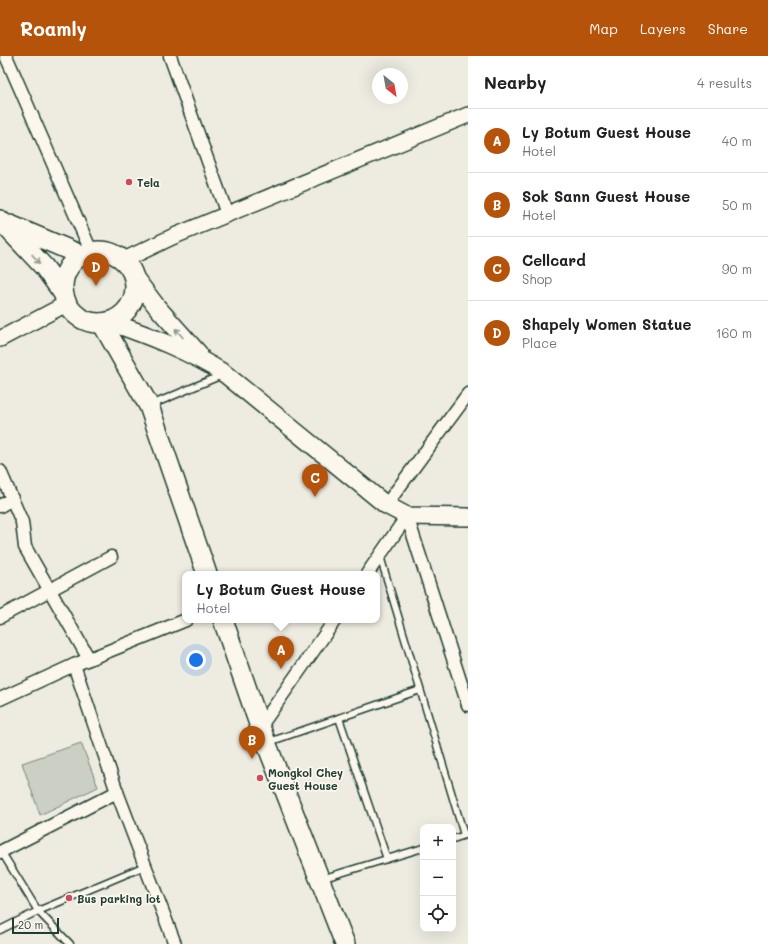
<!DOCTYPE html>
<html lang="en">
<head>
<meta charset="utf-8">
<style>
  body { margin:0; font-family:Mali,sans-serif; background:#f2f2f2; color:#202124 }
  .controls { position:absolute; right:12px; bottom:12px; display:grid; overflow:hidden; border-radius:8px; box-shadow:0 4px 16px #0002 }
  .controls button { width:36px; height:36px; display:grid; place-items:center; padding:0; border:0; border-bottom:1px solid #e0e0e0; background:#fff; color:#202124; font:20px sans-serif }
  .compass { position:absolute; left:372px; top:12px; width:36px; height:36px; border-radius:50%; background:#fff; box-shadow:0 4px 16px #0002; rotate:149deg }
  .scale { position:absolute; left:12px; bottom:10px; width:47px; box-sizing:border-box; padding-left:4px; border:2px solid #1f3d34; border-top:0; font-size:11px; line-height:14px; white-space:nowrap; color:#1f3d34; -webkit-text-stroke:3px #fbf7ec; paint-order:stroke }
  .you { position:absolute; left:196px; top:604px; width:14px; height:14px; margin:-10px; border:3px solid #fff; border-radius:50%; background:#1a73e8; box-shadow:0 0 0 6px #1a73e833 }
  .badge { display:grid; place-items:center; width:26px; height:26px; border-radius:50%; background:#b45309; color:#fff; font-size:13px; font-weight:700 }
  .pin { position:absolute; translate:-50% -33px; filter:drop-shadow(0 1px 2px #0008) }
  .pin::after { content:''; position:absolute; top:21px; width:14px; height:12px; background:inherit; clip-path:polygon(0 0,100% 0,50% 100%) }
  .popup { position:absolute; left:182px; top:515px; width:198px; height:52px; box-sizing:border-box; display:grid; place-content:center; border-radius:8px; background:#fff; filter:drop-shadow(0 1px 3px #0005); font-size:13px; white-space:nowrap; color:#757577 }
  .popup b { font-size:15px; color:#202124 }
  .popup::after { content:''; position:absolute; left:50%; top:100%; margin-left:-8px; border:8px solid transparent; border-top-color:#fff }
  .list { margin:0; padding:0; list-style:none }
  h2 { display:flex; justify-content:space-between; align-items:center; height:52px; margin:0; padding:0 16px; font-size:17px }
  h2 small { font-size:13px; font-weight:400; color:#757577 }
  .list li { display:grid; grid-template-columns:26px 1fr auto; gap:12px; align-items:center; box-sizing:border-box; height:64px; padding:0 16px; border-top:1px solid #e0e0e0 }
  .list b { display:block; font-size:15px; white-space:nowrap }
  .list p { margin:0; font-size:13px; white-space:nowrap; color:#757577 }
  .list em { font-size:13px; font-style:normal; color:#757577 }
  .icon { flex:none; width:22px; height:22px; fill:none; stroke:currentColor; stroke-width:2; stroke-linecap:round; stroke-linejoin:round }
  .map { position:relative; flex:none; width:468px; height:888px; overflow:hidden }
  header { display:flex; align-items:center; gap:24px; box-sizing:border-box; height:56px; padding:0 20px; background:#b45309; color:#fff }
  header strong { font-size:19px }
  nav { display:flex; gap:22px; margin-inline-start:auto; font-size:14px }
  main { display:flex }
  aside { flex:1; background:#fff }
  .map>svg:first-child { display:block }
</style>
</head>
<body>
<header>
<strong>Roamly</strong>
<nav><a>Map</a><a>Layers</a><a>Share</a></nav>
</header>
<main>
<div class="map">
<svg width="468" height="888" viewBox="0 0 468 888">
  <rect width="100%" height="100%" fill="#eeece1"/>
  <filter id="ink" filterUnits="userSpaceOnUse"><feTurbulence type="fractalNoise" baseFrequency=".025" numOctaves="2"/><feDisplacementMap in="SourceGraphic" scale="8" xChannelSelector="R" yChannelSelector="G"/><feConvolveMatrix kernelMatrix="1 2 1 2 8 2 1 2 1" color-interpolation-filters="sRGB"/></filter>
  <g filter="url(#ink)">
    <!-- green -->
    <path fill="#cbcfc4" stroke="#75867c" d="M81 687 98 731 40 759 22 707Z"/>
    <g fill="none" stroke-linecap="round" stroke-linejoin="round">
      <defs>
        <g id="service">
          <path d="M151 349 222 319"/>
          <path d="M380 500 464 779"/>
          <path d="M339 662 387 803"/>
          <path d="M269 686 420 634"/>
          <path d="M453 783 468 778"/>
          <path d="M1 795 38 855 70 888"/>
          <path d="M321 823 423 792"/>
          <path d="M0 874 38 855 145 810"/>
        </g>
        <g id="minor">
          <path d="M6 0 91 195"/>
          <path d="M170 0 227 158"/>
          <path d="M0 415 22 466 25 491 89 603"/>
          <path d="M386 449 468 338"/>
          <path d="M0 450 12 443"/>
          <path d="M407 460 468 649"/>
          <path d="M367 518 407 460"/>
          <path d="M0 561 111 501"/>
          <path d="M74 609 117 736 175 888"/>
          <path d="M0 643 74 609 186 564"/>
          <path d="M260 671 335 564"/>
          <path d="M0 796 117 736"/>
        </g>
        <g id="tertiary">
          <path d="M124 204 172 181 468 59"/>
          <path d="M0 283 66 248"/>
        </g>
        <g id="secondary">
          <path d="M135 222 157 251 199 298"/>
          <path d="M110 266C150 280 189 295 225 318L386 449 407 460 468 461"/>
        </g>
        <g id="primary">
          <path d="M0 164 44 211 63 237"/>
          <path d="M10 169 81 199"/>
          <circle cx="99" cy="231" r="36"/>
          <path d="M102 267 149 350 207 518"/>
          <path d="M223 564 260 671 345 888"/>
        </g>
      </defs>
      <!-- service casing -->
      <use href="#service" stroke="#1f3d34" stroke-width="9"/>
      <!-- minor casing -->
      <use href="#minor" stroke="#1f3d34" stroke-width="15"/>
      <!-- tertiary casing -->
      <use href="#tertiary" stroke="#1f3d34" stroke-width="18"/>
      <!-- secondary casing -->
      <use href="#secondary" stroke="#1f3d34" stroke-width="20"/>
      <!-- primary casing -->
      <use href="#primary" stroke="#1f3d34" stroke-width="22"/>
      <!-- service -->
      <use href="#service" stroke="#fbf7ec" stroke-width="6"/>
      <!-- minor -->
      <use href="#minor" stroke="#fbf7ec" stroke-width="12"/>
      <!-- tertiary -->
      <use href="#tertiary" stroke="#fbf7ec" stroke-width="15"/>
      <!-- secondary -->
      <use href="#secondary" stroke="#fbf7ec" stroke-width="17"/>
      <!-- primary -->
      <use href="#primary" stroke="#fbf7ec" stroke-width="19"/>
    </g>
    <!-- one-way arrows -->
    <defs><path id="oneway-shaft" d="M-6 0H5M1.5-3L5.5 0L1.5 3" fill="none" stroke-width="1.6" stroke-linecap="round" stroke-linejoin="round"/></defs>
    <g stroke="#8d9a90">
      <use href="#oneway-shaft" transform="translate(36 203) rotate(49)"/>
      <use href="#oneway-shaft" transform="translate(179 277) rotate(-131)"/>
    </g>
  </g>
  <!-- markers -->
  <g fill="#d1495b" stroke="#fbf7ec" stroke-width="1.5">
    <circle cx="129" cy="126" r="4"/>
    <circle cx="260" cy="722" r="4"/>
    <circle cx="69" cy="842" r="4"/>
  </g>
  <g text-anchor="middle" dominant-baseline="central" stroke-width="3.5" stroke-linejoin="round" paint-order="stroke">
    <!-- poi labels -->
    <g font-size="11" font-weight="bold" fill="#1f3d34" stroke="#fbf7ec" text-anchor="start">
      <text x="137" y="126">Tela</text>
      <text x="268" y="716">Mongkol Chey<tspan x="268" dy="13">Guest House</tspan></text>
      <text x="77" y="842">Bus parking lot</text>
    </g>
  </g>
</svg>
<div class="controls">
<button>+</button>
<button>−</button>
<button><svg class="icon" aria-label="locate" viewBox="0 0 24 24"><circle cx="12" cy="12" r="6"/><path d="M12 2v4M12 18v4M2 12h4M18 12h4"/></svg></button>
</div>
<svg class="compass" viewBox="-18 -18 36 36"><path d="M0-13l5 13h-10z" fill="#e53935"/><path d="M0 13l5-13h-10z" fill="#757577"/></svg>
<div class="scale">20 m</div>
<div class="you"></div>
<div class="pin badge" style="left:281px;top:613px">A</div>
<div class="popup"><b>Ly Botum Guest House</b>Hotel</div>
<div class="pin badge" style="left:252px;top:703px">B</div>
<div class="pin badge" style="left:315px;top:441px">C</div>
<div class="pin badge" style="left:96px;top:230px">D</div>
</div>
<aside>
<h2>Nearby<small>4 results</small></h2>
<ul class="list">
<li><span class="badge">A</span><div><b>Ly Botum Guest House</b><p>Hotel</p></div><em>40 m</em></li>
<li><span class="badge">B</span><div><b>Sok Sann Guest House</b><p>Hotel</p></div><em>50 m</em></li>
<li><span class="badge">C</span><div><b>Cellcard</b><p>Shop</p></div><em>90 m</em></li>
<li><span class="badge">D</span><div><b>Shapely Women Statue</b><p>Place</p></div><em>160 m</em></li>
</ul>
</aside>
</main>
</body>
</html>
